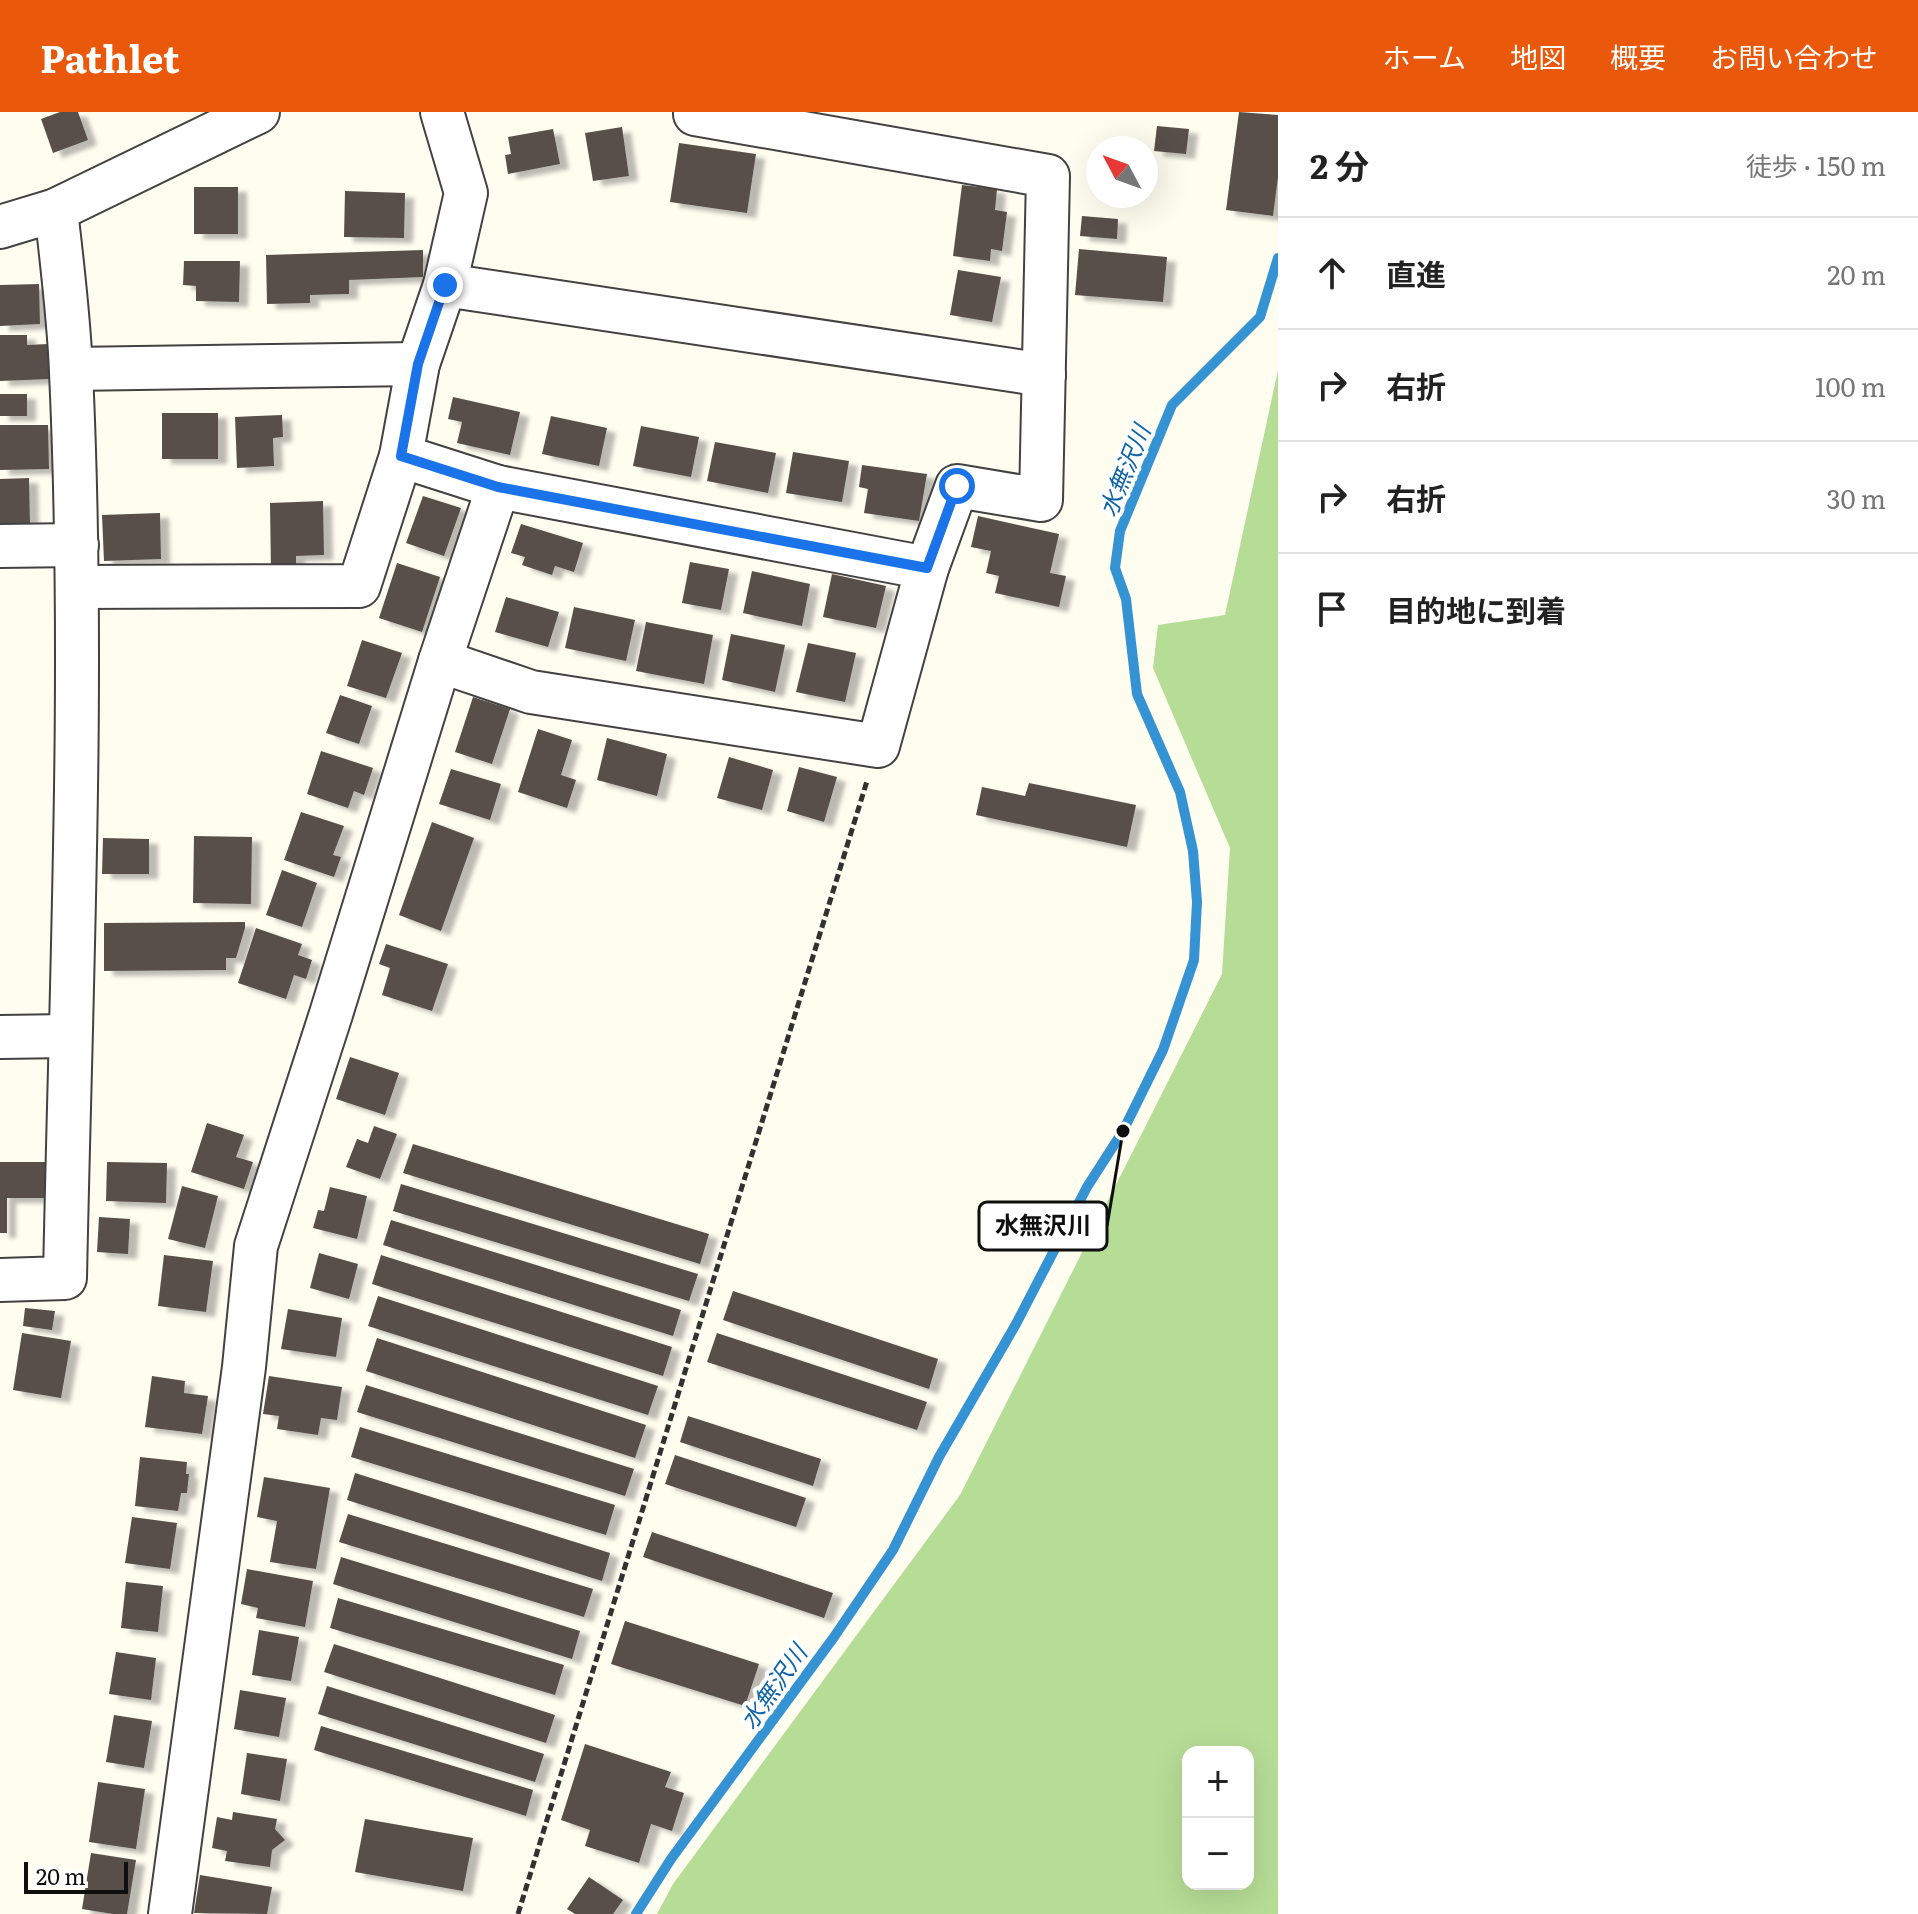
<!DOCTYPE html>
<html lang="ja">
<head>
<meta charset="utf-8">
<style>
  body { margin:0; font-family:Literata,"Noto Sans JP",serif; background:#f6f6f6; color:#222 }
  .controls { position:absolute; right:24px; bottom:24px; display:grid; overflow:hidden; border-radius:16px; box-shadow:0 8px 32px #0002 }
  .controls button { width:72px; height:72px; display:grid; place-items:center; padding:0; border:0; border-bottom:2px solid #e0e0e0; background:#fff; color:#222; font:40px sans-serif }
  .compass { position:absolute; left:1086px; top:24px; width:72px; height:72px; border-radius:50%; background:#fff; box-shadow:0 8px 32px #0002; rotate:311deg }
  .scale { position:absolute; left:24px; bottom:20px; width:104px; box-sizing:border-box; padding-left:8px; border:4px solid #0f0f0f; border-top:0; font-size:22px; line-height:28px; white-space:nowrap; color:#0f0f0f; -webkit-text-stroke:6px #fff; paint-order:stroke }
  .stop { position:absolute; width:24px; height:24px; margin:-18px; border:6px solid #1a73e8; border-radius:50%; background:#fff }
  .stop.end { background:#1a73e8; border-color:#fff; box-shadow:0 2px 8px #0008 }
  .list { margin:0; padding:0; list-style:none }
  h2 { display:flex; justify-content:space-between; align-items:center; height:104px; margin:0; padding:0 32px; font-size:34px }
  h2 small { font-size:26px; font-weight:400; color:#767676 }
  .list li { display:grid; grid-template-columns:52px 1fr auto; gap:24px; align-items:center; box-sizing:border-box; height:112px; padding:0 32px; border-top:2px solid #e0e0e0 }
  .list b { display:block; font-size:30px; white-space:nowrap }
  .list em { font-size:26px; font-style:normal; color:#767676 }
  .icon { flex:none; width:44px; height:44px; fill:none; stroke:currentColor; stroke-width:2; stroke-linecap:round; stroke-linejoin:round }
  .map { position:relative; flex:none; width:1278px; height:1802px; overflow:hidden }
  header { display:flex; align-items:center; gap:48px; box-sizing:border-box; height:112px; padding:0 40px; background:#ea580c; color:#fff }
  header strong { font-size:38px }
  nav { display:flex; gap:44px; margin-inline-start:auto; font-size:28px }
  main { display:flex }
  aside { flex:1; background:#fff }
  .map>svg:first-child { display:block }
</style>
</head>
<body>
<header>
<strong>Pathlet</strong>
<nav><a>ホーム</a><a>地図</a><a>概要</a><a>お問い合わせ</a></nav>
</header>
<main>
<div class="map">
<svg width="1278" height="1802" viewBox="0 0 1278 1802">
  <defs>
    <filter id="shadow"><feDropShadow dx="9" dy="5" stdDeviation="2" flood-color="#0004"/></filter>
  </defs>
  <rect width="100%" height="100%" fill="#fffcf0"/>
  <!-- forest -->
  <path fill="#b6dd96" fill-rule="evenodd" d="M1278 258V1802H657L673 1772 960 1383 1222 862 1230 736 1153 556 1158 513 1225 503ZM1188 1640H1248V1772H1188Z"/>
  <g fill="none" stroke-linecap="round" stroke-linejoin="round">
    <!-- stream -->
    <path stroke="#3693d3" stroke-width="10" d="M636 1802 671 1747 834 1525 893 1438 939 1345 1016 1212 1087 1075 1123 1019 1163 938 1194 848 1197 790 1193 739 1180 680 1137 582 1126 487 1115 456 1120 419 1172 293 1260 205 1278 146"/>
  </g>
  <!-- building -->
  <g fill="#58504a" filter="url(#shadow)">
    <path d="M60 0H78L88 28 53 41 41 7Z"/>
    <path d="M1239 0 1278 3V65L1273 104 1226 98Z"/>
    <path d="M1157 14 1189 17 1186 42 1154 39Z"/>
    <path d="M622 15 629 64 593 69 585 21Z"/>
    <path d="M553 17 560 52 508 62 505 43 511 42 508 25Z"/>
    <path d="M679 31 756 42 747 101 670 90Z"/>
    <path d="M962 73 997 77 995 98 1007 100 1002 139 991 137 990 149 953 144Z"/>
    <rect x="194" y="75" width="44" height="47"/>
    <path d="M345 79 405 81 404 126 344 125Z"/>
    <path d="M1082 104 1118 107 1117 127 1080 124Z"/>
    <path d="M1079 137 1167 145 1163 190 1075 183Z"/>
    <path d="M423 138V165L349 168V182L310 183V191L267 192 266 143Z"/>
    <path d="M184 149H240L239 190 196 189V174L183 173Z"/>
    <path d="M958 158 1001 165 992 210 950 203Z"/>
    <path d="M39 172 40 212 0 214V173Z"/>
    <path d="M0 223H27V233L48 232 49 267 0 269Z"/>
    <rect x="0" y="282" width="27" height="22"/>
    <path d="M453 285 520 300 510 343 457 331 462 310 448 307Z"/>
    <rect x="162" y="301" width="56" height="46"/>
    <path d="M282 303 283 325 273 326 274 354 237 356 235 305Z"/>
    <path d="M551 304 607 316 599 354 542 342Z"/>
    <path d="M0 313H48L49 357 0 358Z"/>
    <path d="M641 314 699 325 691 365 633 354Z"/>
    <path d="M715 330 776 341 768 381 707 369Z"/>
    <path d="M793 340 849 349 842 390 786 381Z"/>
    <path d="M862 353 927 362 919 409 864 401 868 377 859 375Z"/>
    <path d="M29 366 30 413 0 414V367Z"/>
    <path d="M423 384 461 396 444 444 406 431Z"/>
    <path d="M323 389 324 443 296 444V461H271L270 391Z"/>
    <path d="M160 401 161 447 104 449 102 403Z"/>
    <path d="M978 404 1059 422 1050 461 1066 464 1059 495 995 481 999 464 986 461 991 439 971 435Z"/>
    <path d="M521 412 583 431 574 460 555 454 552 463 522 453 525 445 511 441Z"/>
    <path d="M690 450 729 457 721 498 682 491Z"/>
    <path d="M397 451 440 465 422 520 379 506Z"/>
    <path d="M752 459 810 472 802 514 743 501Z"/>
    <path d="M832 462 886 474 876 516 823 505Z"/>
    <path d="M506 485 559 500 548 535 495 520Z"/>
    <path d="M574 495 635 508 626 549 565 536Z"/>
    <path d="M646 510 713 523 704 572 636 559Z"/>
    <path d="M731 522 785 533 775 580 722 568Z"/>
    <path d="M362 528 402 541 386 586 347 574Z"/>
    <path d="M808 531 856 541 845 590 796 580Z"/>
    <path d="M340 583 372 594 359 632 326 621Z"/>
    <path d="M473 585 510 597 492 652 455 640Z"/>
    <path d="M538 617 572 628 561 663 576 668 567 696 518 680Z"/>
    <path d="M607 626 667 642 657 684 597 668Z"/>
    <path d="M321 639 373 656 364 683 354 679 348 696 307 682Z"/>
    <path d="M729 645 773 658 762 698 717 686Z"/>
    <path d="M799 655 837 665 824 710 787 699Z"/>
    <path d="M451 657 501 672 490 708 439 692Z"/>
    <path d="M1029 671 1136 693 1127 735 976 703 982 675 1025 684Z"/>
    <path d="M301 700 344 714 333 743 341 745 334 765 284 748Z"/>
    <path d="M432 710 474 726 441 819 399 803Z"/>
    <path d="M194 724 252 725 251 792 193 791Z"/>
    <path d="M103 726 149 727V762H102Z"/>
    <path d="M282 758 317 771 302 815 266 803Z"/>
    <path d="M245 810V816L236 846H226V858L104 859V811Z"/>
    <path d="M256 816 302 832 298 843 312 848 306 867 294 863 286 887 238 871Z"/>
    <path d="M386 832 448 852 432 899 382 883 390 856 379 852Z"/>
    <path d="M350 945 399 961 385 1003 336 987Z"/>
    <path d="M207 1011 244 1023 236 1045 253 1050 244 1077 191 1060Z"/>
    <path d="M374 1014 397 1022 380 1067 346 1055 357 1027 368 1031Z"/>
    <path d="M413 1032 709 1122 700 1152 403 1061Z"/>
    <path d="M0 1050H53V1086H7V1121H0Z"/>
    <path d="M107 1050 167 1051 166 1091 106 1089Z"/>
    <path d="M401 1072 698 1162 689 1189 393 1099Z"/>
    <path d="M182 1074 218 1084 205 1136 168 1127Z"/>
    <path d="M330 1075 367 1084 357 1127 313 1116 318 1098 324 1099Z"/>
    <path d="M99 1105 130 1107 128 1142 97 1140Z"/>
    <path d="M391 1108 681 1198 673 1224 383 1133Z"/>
    <path d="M319 1141 358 1152 349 1187 310 1176Z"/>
    <path d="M164 1143 213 1149 206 1200 158 1194Z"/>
    <path d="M381 1143 672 1235 663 1264 372 1172Z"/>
    <path d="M733 1179 938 1247 929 1277 723 1208Z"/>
    <path d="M378 1184 658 1274 648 1303 368 1214Z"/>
    <path d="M25 1196 55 1199 52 1218 23 1214Z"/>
    <path d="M288 1197 342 1206 336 1245 281 1237Z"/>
    <path d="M22 1221 71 1229 61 1286 13 1278Z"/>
    <path d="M717 1221 927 1290 917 1318 707 1250Z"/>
    <path d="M377 1226 646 1313 635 1346 366 1259Z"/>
    <path d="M152 1264 185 1269 184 1281 208 1284 202 1322 145 1315Z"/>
    <path d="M269 1264 342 1275 337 1308 321 1306 318 1323 277 1317 279 1304 263 1302Z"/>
    <path d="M366 1273 634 1357 625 1384 357 1300Z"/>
    <path d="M688 1304 821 1347 813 1374 680 1330Z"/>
    <path d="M360 1315 615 1393 606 1423 351 1345Z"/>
    <path d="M675 1343 806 1386 796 1415 665 1372Z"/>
    <path d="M140 1345 187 1350 186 1362H189L187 1381H181L178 1399 135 1394Z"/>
    <path d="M355 1361 610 1441 602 1469 347 1388Z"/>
    <path d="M264 1365 330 1376 316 1457 270 1450 277 1409 257 1405Z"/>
    <path d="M348 1402 593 1477 584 1505 339 1430Z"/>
    <path d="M132 1405 177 1411 170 1457 125 1451Z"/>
    <path d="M652 1420 833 1481 824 1506 643 1445Z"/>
    <path d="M341 1445 580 1519 572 1547 333 1472Z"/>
    <path d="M247 1457 313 1469 305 1515 256 1506 258 1496 241 1492Z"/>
    <path d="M126 1470 163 1474 158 1520 121 1516Z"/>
    <path d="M338 1486 564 1553 555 1583 330 1516Z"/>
    <path d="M625 1509 759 1552 745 1594 611 1552Z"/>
    <path d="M259 1518 299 1525 291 1569 252 1563Z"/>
    <path d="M334 1532 555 1603 546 1631 324 1560Z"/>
    <path d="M116 1540 156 1546 151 1588 109 1582Z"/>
    <path d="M327 1574 544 1642 535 1670 318 1602Z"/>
    <path d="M240 1578 286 1586 279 1625 234 1617Z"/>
    <path d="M114 1603 152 1609 144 1656 106 1650Z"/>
    <path d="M321 1614 533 1678 526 1704 314 1638Z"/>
    <path d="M585 1632 671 1660 665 1675 684 1681 672 1719 651 1712 639 1751 585 1734 590 1718 561 1708Z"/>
    <path d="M247 1641 287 1647 280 1689 241 1682Z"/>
    <path d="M98 1670 145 1677 136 1737 89 1730Z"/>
    <path d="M233 1700 277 1707 275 1717 285 1728 272 1738 270 1755 225 1749 227 1739 212 1736 217 1705 232 1708Z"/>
    <path d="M365 1707 473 1726 463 1779 355 1760Z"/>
    <path d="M91 1741 136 1748 127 1802H113L82 1797Z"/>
    <path d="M200 1763 272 1775 267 1802 194 1801Z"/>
    <path d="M589 1765 623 1788 613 1802H575L567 1797Z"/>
  </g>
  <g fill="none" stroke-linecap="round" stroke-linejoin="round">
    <defs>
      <g id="minor">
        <path d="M695 0V2L1048 64 1041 388 957 374 927 456"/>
        <path d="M0 115 56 98 258 0"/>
        <path d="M445 173 1044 263"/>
        <path d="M71 257 418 252"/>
        <path d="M401 344 498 375 927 456 878 634 531 580 440 549"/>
        <path d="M0 434 77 433"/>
        <path d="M77 475 359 474 401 344 418 252 445 173 466 81 442 0"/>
        <path d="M0 925 69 924"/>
        <path d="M0 1168 65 1166C71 864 85 562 71 260 69 206 62 152 56 98"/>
        <path d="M170 1802 244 1255 256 1134 331 902 440 549 498 375"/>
      </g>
    </defs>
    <!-- minor casing -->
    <use href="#minor" stroke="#424242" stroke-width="46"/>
    <!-- path -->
    <path stroke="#313131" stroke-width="5" stroke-dasharray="8 4" stroke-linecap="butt" d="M518 1802 867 669"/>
    <!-- minor -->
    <use href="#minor" stroke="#fff" stroke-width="42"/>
  </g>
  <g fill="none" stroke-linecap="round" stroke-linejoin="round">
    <!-- route -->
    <path stroke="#1a73e8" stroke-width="10" d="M445 173 418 252 401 344 498 375 927 456 957 374"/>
  </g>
  <g text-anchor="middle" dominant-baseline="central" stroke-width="8" stroke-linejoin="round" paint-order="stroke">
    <!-- water labels -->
    <g font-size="24" font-style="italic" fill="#1164a7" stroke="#fff">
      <text transform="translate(1123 358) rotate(-68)">水無沢川</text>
      <text transform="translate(772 1574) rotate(-55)">水無沢川</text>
    </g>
  </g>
  <!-- callouts -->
  <path fill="none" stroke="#0f0f0f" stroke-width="3" d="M1123 1019L1107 1114"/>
  <circle fill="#0f0f0f" stroke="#fff" stroke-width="3" cx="1123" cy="1019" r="8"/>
  <rect fill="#fff" stroke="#0f0f0f" stroke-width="3" x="979" y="1090" width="128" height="48" rx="8"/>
  <g font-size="24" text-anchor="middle" font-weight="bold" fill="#0f0f0f">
    <text x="1043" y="1122">水無沢川</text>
  </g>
</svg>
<div class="controls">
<button>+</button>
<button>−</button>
</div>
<svg class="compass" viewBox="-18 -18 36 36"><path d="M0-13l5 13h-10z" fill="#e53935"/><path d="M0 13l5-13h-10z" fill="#767676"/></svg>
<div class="scale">20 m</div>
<div class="stop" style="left:957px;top:374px"></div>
<div class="stop end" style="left:445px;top:173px"></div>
</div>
<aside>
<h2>2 分<small>徒歩 · 150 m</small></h2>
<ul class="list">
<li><svg class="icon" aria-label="ahead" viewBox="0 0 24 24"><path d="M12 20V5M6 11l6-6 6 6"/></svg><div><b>直進</b></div><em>20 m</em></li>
<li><svg class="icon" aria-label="right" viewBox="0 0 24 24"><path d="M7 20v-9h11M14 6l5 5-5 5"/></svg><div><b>右折</b></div><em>100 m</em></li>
<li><svg class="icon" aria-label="right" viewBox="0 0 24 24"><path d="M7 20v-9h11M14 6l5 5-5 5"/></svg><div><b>右折</b></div><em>30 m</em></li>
<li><svg class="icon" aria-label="arrive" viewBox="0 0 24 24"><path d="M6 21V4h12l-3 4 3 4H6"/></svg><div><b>目的地に到着</b></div></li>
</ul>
</aside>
</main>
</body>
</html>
